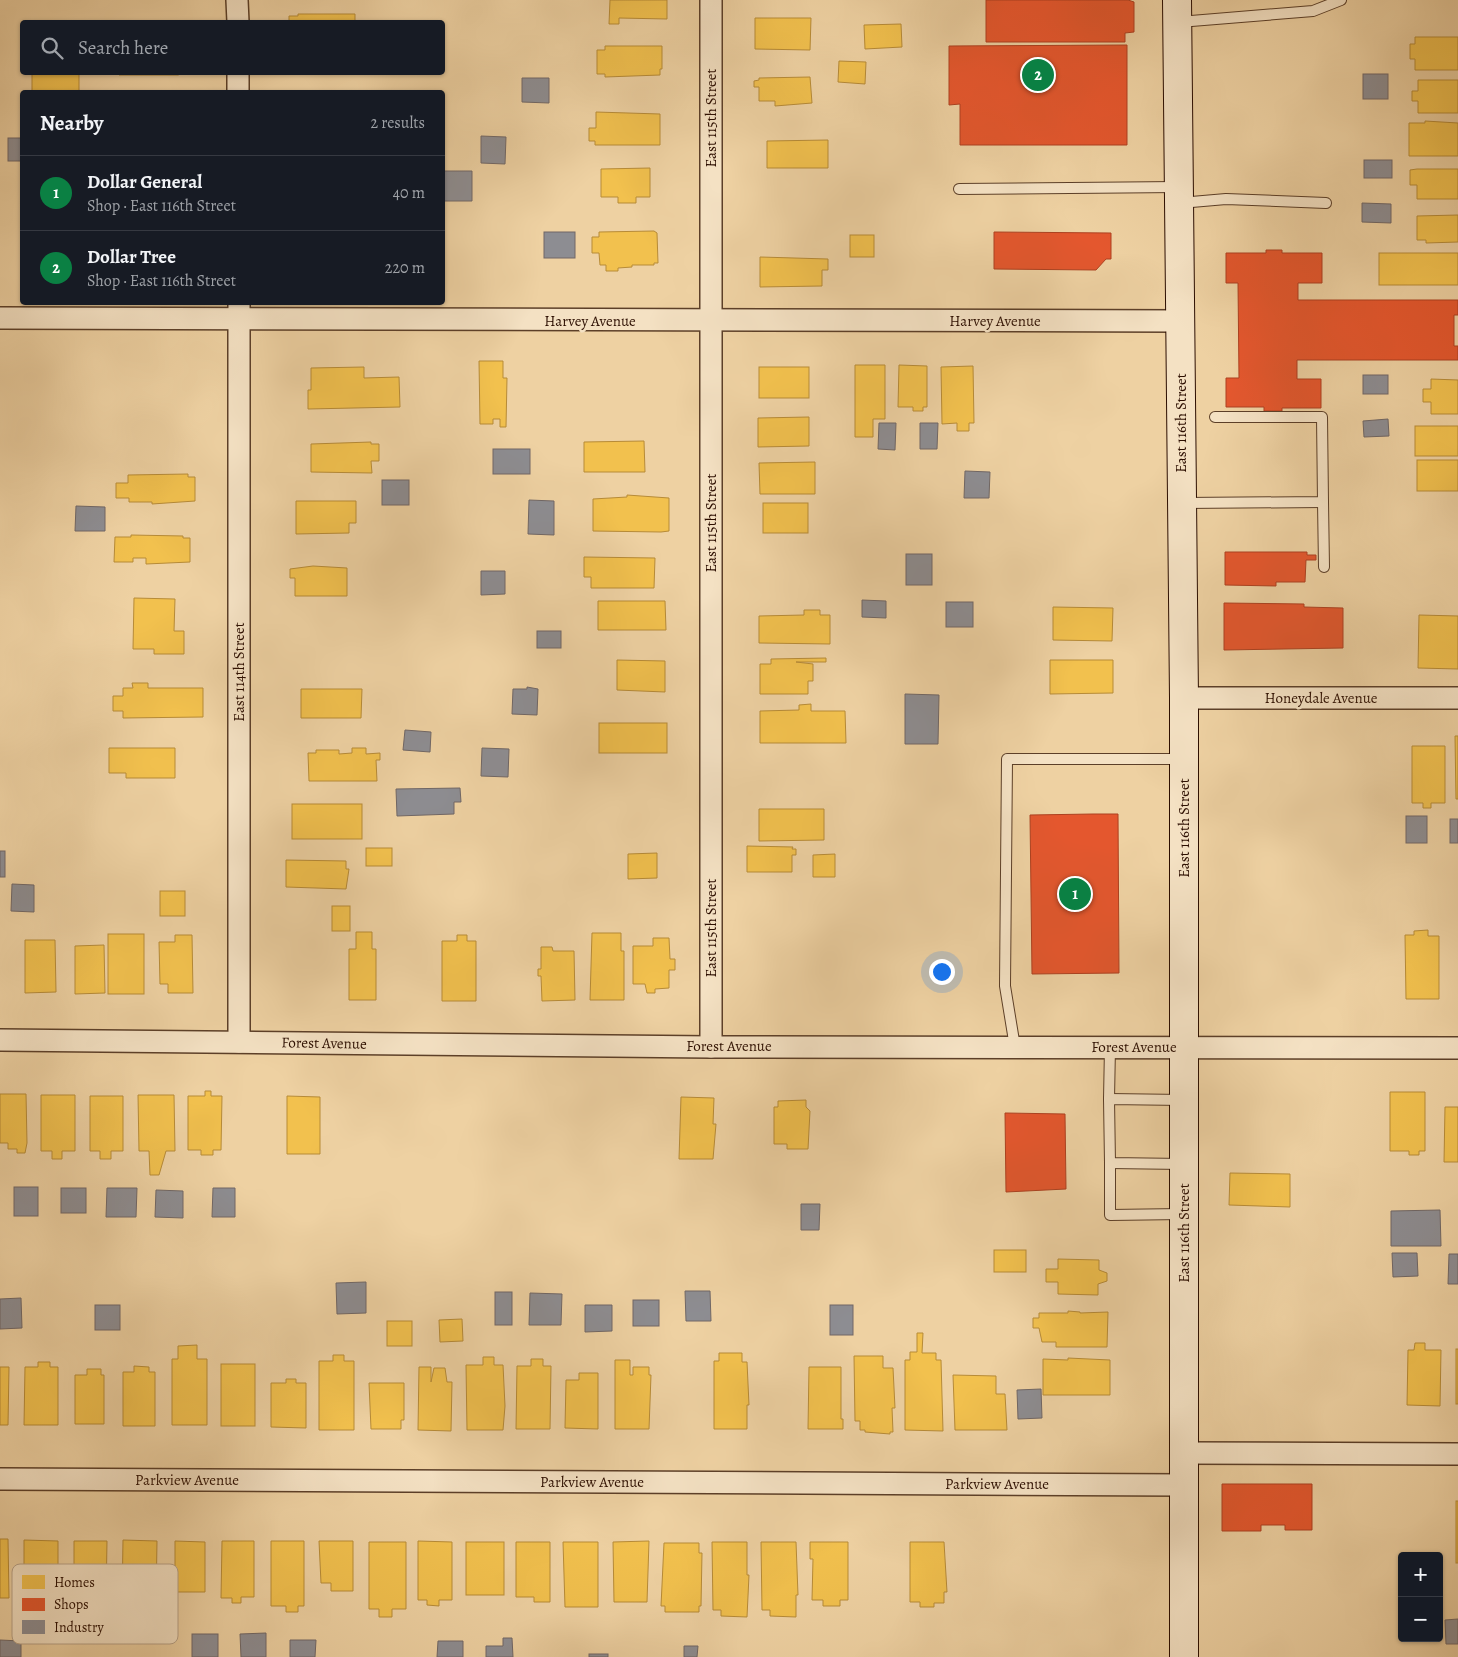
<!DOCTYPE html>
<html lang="en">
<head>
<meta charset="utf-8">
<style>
  body { margin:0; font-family:Alegreya,serif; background:#20242c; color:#f1f3f6 }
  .controls { position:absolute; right:15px; bottom:15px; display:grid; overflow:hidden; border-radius:5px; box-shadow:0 1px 4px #0004 }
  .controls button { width:45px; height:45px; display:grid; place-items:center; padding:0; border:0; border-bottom:1px solid #363941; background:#171b24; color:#f1f3f6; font:25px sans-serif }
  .you { position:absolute; left:941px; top:971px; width:18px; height:18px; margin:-12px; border:4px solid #fff; border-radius:50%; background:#1a73e8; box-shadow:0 0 0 8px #1a73e833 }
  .badge { display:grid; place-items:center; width:32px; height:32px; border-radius:50%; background:#0b8043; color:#fff; font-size:16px; font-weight:700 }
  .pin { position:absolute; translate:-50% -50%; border:2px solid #fff; box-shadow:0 1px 5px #0006 }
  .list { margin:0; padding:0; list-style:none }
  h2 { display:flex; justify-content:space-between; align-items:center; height:65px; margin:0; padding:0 20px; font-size:21px }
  h2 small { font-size:16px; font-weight:400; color:#9ea1a6 }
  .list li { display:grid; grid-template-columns:32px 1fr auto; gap:15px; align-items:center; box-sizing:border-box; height:75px; padding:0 20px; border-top:1px solid #363941 }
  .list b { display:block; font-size:19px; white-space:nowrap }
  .list p { margin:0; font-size:16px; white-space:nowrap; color:#9ea1a6 }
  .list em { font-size:16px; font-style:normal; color:#9ea1a6 }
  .icon { flex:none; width:28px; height:28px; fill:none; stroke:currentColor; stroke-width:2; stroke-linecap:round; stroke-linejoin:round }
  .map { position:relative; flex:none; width:1458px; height:1657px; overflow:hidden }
  .search { position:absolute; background:#171b24; box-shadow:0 1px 4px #0004; left:20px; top:20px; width:425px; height:55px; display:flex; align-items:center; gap:12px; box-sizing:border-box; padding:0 18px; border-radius:5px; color:#9ea1a6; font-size:19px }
  .panel { position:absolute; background:#171b24; box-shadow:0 1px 4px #0004; left:20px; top:90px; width:425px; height:215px; border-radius:5px }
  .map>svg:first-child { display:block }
</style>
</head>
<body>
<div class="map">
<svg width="1458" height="1657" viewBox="0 0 1458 1657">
  <rect width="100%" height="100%" fill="#eed1a2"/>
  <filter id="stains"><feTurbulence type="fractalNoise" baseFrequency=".004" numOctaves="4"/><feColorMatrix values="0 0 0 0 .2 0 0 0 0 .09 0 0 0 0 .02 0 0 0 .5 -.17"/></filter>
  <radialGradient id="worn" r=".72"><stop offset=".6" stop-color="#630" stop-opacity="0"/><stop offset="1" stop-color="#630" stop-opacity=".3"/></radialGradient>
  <!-- homes -->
  <g fill="#f2c14e" stroke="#b78b37">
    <path d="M610 0H667V19L619 18V24H609Z"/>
    <path d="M298 14H355V22H289V16H298Z"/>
    <path d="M755 18H811L810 50 755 49Z"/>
    <path d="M901 24 902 47 865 49 864 25Z"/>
    <path d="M1415 37H1458V70H1415V59H1410V44H1415Z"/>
    <path d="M605 46H662V69H660V75L605 77V74H597V50H605Z"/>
    <path d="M839 61 866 62 865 84 838 82Z"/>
    <rect x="32" y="72" width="47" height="20"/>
    <path d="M119 72H186L178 75H119Z"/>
    <path d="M810 77 812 103 775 106V101H759V87H754V81L759 80V78Z"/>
    <path d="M1418 80H1458V113H1418V101H1412V91H1418Z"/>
    <path d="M596 112 660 114V145H595V141H589V128H596Z"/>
    <path d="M1425 121 1458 123V156H1409V123H1425Z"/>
    <path d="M828 140V168H767V141Z"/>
    <path d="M650 168V197H636V203H618V197H601V169Z"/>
    <path d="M1417 169H1458V199H1417V185H1410V170Z"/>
    <path d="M1458 215V242L1426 243V240H1417V216Z"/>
    <path d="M654 231 657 233 658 263H654V265H632V267L618 268V271H606V265H600L599 253H592V237H599V232Z"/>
    <rect x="850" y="235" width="24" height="22"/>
    <rect x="1379" y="253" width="79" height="32"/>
    <path d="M760 257 828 259V270H822V286L760 287Z"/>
    <path d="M479 361H503V378H507L506 427H500V419H493V424H480Z"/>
    <path d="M855 365H885V419H873V437H855Z"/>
    <path d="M899 365 927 366V407H923V411H913V407H898Z"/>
    <path d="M973 366 974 423H969V431H957V423L942 424 941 367Z"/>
    <path d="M364 367V378L399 377 400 407 308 409V390H311V368Z"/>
    <rect x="759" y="367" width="50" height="31"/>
    <path d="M1431 379 1458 380V414H1431V402H1423V389H1431Z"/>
    <path d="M809 417V446L758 447V418Z"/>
    <rect x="1415" y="426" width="43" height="30"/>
    <path d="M644 441 645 472H584V442Z"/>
    <path d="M371 442V444H379V461H371L372 473 311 472V444Z"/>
    <rect x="1417" y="460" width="41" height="31"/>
    <path d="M815 462V494H760L759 463Z"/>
    <path d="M188 474V477H195V501L152 504V502H129V498H116V483H128V475Z"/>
    <path d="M627 495 669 498V531L661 532 593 531V499L627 497Z"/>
    <path d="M296 501H356V523H349V533L296 534Z"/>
    <rect x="763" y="503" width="45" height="30"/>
    <path d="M131 535 183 536V538H190V562L146 564V558H133V562H114L115 537H131Z"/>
    <path d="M584 557 655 558 654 588H591V577H584Z"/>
    <path d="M313 566 347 568V596H295V578H290V569Z"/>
    <path d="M134 598 175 599 174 631H184V654H154V649H133Z"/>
    <path d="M598 601H665L666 630H598Z"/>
    <path d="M1053 607 1113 608 1112 641 1053 640Z"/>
    <path d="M804 610H820V615H830V644L759 643V616L804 615Z"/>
    <path d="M1419 615 1458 616V669L1418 668Z"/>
    <path d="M826 658V662H796L813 664V681H808V694H760V664H771V659Z"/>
    <path d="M617 660 665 661V692L617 690Z"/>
    <path d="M1050 660H1113V693L1050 694Z"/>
    <path d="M132 683H148V688H203V717L123 718V711H113V696H123V688H133Z"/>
    <path d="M301 689H362L361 718H301Z"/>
    <path d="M811 704V711H845L846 743H760V711L799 710V705Z"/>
    <rect x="599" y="723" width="68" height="30"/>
    <path d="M1455 736H1458V799H1456Z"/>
    <path d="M1412 746H1445V803H1431V808H1423V803H1412Z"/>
    <path d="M109 748H175V778H126V773H109Z"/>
    <path d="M352 748H366V754L380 753V760H376L377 781H309L308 753H316V750H339V754L352 753Z"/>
    <rect x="292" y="804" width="70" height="35"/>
    <path d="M759 809H824V840L759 841Z"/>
    <path d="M747 846 793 847 792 849H796V855H792V872H747Z"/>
    <rect x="366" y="848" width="26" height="18"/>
    <path d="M657 853V878L628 879V854Z"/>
    <path d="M835 854V877H813V855Z"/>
    <path d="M286 860 346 861V869H349L346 889 286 887Z"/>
    <rect x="160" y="891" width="25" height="25"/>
    <rect x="332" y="906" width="18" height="25"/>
    <path d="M1428 930V936H1439V999H1406L1405 935H1414V931Z"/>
    <path d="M356 932H372V949H376V1000H349V949H356Z"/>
    <path d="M592 933H621V951H624V1000H590Z"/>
    <rect x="108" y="934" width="36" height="60"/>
    <path d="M175 935H192L193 993H168V984H160L159 942H175Z"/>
    <path d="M457 935H467V941H476V1001H442V941H457Z"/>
    <path d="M653 938H669L670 959H675V970H669V988L655 989V993H647L645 984H633V946H653Z"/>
    <path d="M25 940H55L56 992 25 993Z"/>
    <path d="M104 945 105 993 75 994V946Z"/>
    <path d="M541 947H552L553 951H574L575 1000 542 1001 541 976H538V969H541Z"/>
    <path d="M205 1091H211V1096H222L221 1150H213V1155H201V1150H188V1096H205Z"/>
    <path d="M1390 1092H1425V1151H1419V1155H1409V1151H1390Z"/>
    <path d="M0 1094H26L27 1143 25 1153H17V1149H8V1143H0Z"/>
    <path d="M41 1095H75V1151H62V1159H52V1151H41Z"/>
    <path d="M138 1095H174L175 1151H166L159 1175H150L149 1151H139Z"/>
    <path d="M90 1096H123V1151H111V1159H100V1151H90Z"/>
    <path d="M287 1096 320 1097V1154H287Z"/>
    <path d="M681 1097 714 1098 713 1124H716L713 1159H679Z"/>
    <path d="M806 1100V1107L810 1111 808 1149H787V1144H774V1107H778V1101Z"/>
    <path d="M1445 1107H1458V1162H1444Z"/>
    <path d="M1230 1173 1290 1174V1207L1229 1205Z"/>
    <rect x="994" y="1250" width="32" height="22"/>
    <path d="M1058 1259 1099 1260V1270L1107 1273V1281L1098 1284V1295L1058 1294V1282H1046V1269H1058Z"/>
    <path d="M1068 1311 1080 1312V1313L1108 1312 1107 1347H1056V1342H1042L1039 1328H1033V1318H1039V1313H1068Z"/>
    <path d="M462 1319 463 1341 440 1342 439 1320Z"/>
    <rect x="387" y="1321" width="25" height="25"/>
    <path d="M917 1333H923L922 1353H936V1360H941L943 1431 905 1430V1360H910V1352H917Z"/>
    <path d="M1415 1343H1425V1350H1441L1440 1406 1407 1405 1408 1350H1414Z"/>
    <path d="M197 1345V1359H207V1425H172V1359H178V1346Z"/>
    <rect x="1456" y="1349" width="2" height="55"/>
    <path d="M719 1353H742V1362H747L749 1405H747V1429H714V1361H719Z"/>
    <path d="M333 1355H344V1361H354V1430H319V1361H333Z"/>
    <path d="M854 1356H883V1368H893L895 1408H892L893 1432H890V1434L865 1432V1430H860V1421H855Z"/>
    <path d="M483 1357H494V1365H503L505 1406 503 1430H467L466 1365H483Z"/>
    <path d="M1068 1358 1110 1360V1395H1043V1359L1068 1360Z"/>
    <path d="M531 1359H543V1366H551L550 1429H516L517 1366H531Z"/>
    <path d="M615 1360H630V1375H633V1367H649V1375H651L649 1429H615Z"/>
    <path d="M38 1362H50V1367H58V1425H24L25 1367H38Z"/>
    <rect x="221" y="1364" width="34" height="62"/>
    <path d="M134 1366 149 1367V1372H155V1426H123V1372H134Z"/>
    <path d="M0 1367H9L8 1425H0Z"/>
    <path d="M419 1367H431V1382L434 1368H445L447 1382H452L451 1431 418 1430Z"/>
    <path d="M809 1367H841V1419H843V1429H808Z"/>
    <path d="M87 1369H101V1375H104V1424H75V1375H87Z"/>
    <path d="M579 1373H598V1429L565 1428 566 1380H579Z"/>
    <path d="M953 1375 996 1376V1394H1005L1007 1430H955Z"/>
    <path d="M286 1379H296V1383H306V1428L271 1427V1383H286Z"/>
    <path d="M369 1383H404V1420H401V1429H371Z"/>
    <rect x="1456" y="1501" width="2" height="62"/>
    <path d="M0 1539H8L9 1598H0Z"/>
    <path d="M24 1540 58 1541V1600H24Z"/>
    <path d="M123 1540 157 1541 156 1603 122 1602Z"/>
    <path d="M74 1541H107L106 1600H74Z"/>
    <path d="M175 1541 205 1542V1592H175Z"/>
    <path d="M222 1541H254V1597H241V1603H232V1598H221Z"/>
    <path d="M271 1541H304V1606H298V1612H286V1606H271Z"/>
    <path d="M319 1541H353V1591H331V1583H321Z"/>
    <path d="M418 1541 452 1542V1600H439V1606L427 1605V1600H418Z"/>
    <path d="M649 1541 647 1602H614L613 1542Z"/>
    <path d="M369 1542H406V1609H392V1617H379V1609H369Z"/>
    <rect x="466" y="1542" width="38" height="53"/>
    <path d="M516 1542H550V1602H534V1597H516Z"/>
    <path d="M563 1542H598V1607H565Z"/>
    <path d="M712 1542H747V1575H749L747 1617 721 1616V1610H713Z"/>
    <path d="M761 1542H796L798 1595H796V1617L770 1616V1610H762Z"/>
    <path d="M810 1542H848V1600H840V1606H823V1600H812L813 1559H810Z"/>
    <path d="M910 1542H944L947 1592H944V1603H934V1607H920V1602H910Z"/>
    <path d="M664 1543H699V1553H702L701 1606H699V1612H665V1606H661Z"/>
  </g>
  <!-- shops -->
  <g fill="#e4572e" stroke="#ad4120">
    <path d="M986 0H1128L1134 2V32L1125 33V42H986Z"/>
    <path d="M1127 45V145H960V104L949 105V46Z"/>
    <path d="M994 232 1111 233V259H1106L1096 270 994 269Z"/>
    <path d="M1266 250H1282V253H1322V283H1298V300H1458V315H1454V346H1458V360H1297V379H1321V408H1282V411H1264V407H1226V378H1239L1238 283H1226V253H1266Z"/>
    <path d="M1225 552H1307V555H1316V560H1306L1305 582H1276V586L1225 585Z"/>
    <path d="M1224 603 1304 604V607L1343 608V648L1224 650Z"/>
    <path d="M1093 814H1118L1119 973 1032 974 1030 815Z"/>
    <path d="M1005 1113 1065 1114 1066 1189 1006 1192Z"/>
    <path d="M1222 1484H1312V1530H1285V1525H1261V1531H1222Z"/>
  </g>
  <!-- industry -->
  <g fill="#8d8d92" stroke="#706766">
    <rect x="1363" y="74" width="25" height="25"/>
    <path d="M522 78H549V103L522 102Z"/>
    <path d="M481 136 506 137 505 164 481 163Z"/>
    <rect x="8" y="138" width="14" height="23"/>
    <rect x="1364" y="160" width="28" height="18"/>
    <path d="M443 171H472V201H442Z"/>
    <path d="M1362 203 1391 204V223L1362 222Z"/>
    <rect x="544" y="232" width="31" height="26"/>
    <rect x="1363" y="375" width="25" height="19"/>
    <path d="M1388 419 1389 436 1364 437 1363 421Z"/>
    <path d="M879 423H896L895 450 878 449Z"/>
    <path d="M920 423H938L937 449H920Z"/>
    <rect x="493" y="449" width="37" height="25"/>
    <path d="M965 471 990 472 989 498H964Z"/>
    <rect x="382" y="480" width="27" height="25"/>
    <path d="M529 500 554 501V535L528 534Z"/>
    <path d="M76 506 105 507V531H75Z"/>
    <rect x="906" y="554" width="26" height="31"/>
    <path d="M481 571H505V594L481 595Z"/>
    <path d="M862 600 886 601V618L862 617Z"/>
    <rect x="946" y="602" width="27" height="25"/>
    <rect x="537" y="631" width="24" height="17"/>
    <path d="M527 687 538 689 537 715 512 714 513 689H527Z"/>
    <path d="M905 694 939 695 938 744H905Z"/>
    <path d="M405 730 431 732 430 752 403 750Z"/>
    <path d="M482 748 509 749 508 777 481 776Z"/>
    <path d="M460 788 461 802H454V814L397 816 396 789Z"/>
    <rect x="1406" y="816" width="21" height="27"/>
    <rect x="1450" y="819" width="8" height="24"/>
    <rect x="0" y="851" width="5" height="26"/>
    <path d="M12 884 34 885V912L11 911Z"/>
    <rect x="14" y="1187" width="24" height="29"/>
    <rect x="61" y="1188" width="25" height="25"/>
    <path d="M107 1188H137L136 1217H106Z"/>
    <path d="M213 1188H235V1217H212Z"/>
    <path d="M156 1190 183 1191V1218L155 1217Z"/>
    <path d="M801 1204H820L819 1230H801Z"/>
    <path d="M1440 1210 1441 1246H1391V1211Z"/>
    <path d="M1392 1253H1417L1418 1276 1393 1277Z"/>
    <path d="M1449 1254H1458V1284H1448Z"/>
    <path d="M366 1282V1313L337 1314 336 1283Z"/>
    <path d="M685 1291H710L711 1321H686Z"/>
    <rect x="495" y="1292" width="17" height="33"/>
    <path d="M530 1293 562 1294 561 1325H529Z"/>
    <path d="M21 1298 22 1328 0 1329V1299Z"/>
    <rect x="633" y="1300" width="26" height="26"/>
    <rect x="95" y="1305" width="25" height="25"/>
    <path d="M585 1305H612V1331L585 1332Z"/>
    <rect x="830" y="1305" width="23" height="30"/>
    <path d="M1041 1389 1042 1418 1018 1419 1017 1390Z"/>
    <path d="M1458 1619V1644H1446L1445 1620Z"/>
    <path d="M266 1633V1657H241L240 1634Z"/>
    <rect x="192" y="1634" width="26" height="23"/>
    <path d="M503 1638H512L513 1657H486V1646H503Z"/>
    <path d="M0 1640 21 1641V1657H0Z"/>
    <path d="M290 1640H316L315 1657H290Z"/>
    <path d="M438 1641H463V1657H437Z"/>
    <path d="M684 1646H698L697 1657H684Z"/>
    <rect x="589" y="1654" width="19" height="3"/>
  </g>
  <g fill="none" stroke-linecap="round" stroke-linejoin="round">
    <defs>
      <g id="lane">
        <path d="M1179 22 1313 11 1341 0"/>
        <path d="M959 189 1178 187"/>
        <path d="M1180 203 1226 199 1326 203"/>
        <path d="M1323 502 1324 567"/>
        <path d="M1183 503 1323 502 1322 417H1215"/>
        <path d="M1015 1047 1005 986 1007 759H1183"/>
        <path d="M1109 1099 1110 1047"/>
        <path d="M1183 1100 1109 1099 1110 1163 1183 1164"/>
        <path d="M1110 1163V1215L1182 1214"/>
      </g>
      <g id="street">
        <path d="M237 0 238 22"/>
        <path d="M238 72V92"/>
        <path d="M239 302V1042"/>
        <path d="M0 318 1181 321"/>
        <path d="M1184 698H1458"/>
        <path d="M0 1040 711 1047 1458 1048"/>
        <path d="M711 1047V0"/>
        <path d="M1184 1453 1458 1454"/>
        <path d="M0 1479 1184 1485"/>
      </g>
      <path id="secondary" d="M1177 0 1184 698V1657"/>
    </defs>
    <!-- lane casing -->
    <use href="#lane" stroke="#5c3f28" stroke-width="12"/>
    <!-- street casing -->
    <use href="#street" stroke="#5c3f28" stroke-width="24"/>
    <!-- secondary casing -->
    <use href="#secondary" stroke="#2c0e00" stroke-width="30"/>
    <!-- lane -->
    <use href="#lane" stroke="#f4e1c3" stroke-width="10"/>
    <!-- street -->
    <use href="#street" stroke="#f4e1c3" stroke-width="21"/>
    <!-- secondary -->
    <use href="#secondary" stroke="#f4e1c3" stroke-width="28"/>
  </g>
  <g text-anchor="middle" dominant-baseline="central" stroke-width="5" stroke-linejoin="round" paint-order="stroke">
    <!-- street labels -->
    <g font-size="15" fill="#2c0e00" stroke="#f4e1c3">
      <text transform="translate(711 118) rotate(-90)">East 115th Street</text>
      <text x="590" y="321">Harvey Avenue</text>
      <text x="995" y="321">Harvey Avenue</text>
      <text transform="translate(1181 423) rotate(-90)">East 116th Street</text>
      <text transform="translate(711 523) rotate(-90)">East 115th Street</text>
      <text transform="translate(239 672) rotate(-90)">East 114th Street</text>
      <text x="1321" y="698">Honeydale Avenue</text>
      <text transform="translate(1184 828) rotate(-90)">East 116th Street</text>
      <text transform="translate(711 928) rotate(-90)">East 115th Street</text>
      <text transform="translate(324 1043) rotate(1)">Forest Avenue</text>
      <text x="729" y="1046">Forest Avenue</text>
      <text x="1134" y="1047">Forest Avenue</text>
      <text transform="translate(1184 1233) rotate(-90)">East 116th Street</text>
      <text x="187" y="1480">Parkview Avenue</text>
      <text x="592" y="1482">Parkview Avenue</text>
      <text x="997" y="1484">Parkview Avenue</text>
    </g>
  </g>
  <!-- legend -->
  <rect x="12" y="1564" width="166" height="80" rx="8" fill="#f4e1c3" stroke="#b8a288" stroke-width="1"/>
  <rect x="22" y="1575" width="23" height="14" fill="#f2c14e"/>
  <rect x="22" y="1598" width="23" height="13" fill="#e4572e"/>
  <rect x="22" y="1620" width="23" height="14" fill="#8d8d92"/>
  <g font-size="14" fill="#2c0e00">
    <text x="54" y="1587">Homes</text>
    <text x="54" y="1609">Shops</text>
    <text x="54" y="1632">Industry</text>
  </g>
  <rect width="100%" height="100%" filter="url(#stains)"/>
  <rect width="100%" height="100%" fill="url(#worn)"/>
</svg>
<div class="controls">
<button>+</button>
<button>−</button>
</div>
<div class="you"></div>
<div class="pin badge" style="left:1075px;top:894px">1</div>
<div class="pin badge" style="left:1038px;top:75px">2</div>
<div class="search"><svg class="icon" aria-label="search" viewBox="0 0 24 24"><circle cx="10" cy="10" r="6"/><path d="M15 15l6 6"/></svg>Search here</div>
<section class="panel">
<h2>Nearby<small>2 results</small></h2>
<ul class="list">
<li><span class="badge">1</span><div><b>Dollar General</b><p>Shop · East 116th Street</p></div><em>40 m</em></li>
<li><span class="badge">2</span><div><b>Dollar Tree</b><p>Shop · East 116th Street</p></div><em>220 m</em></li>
</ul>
</section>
</div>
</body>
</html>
